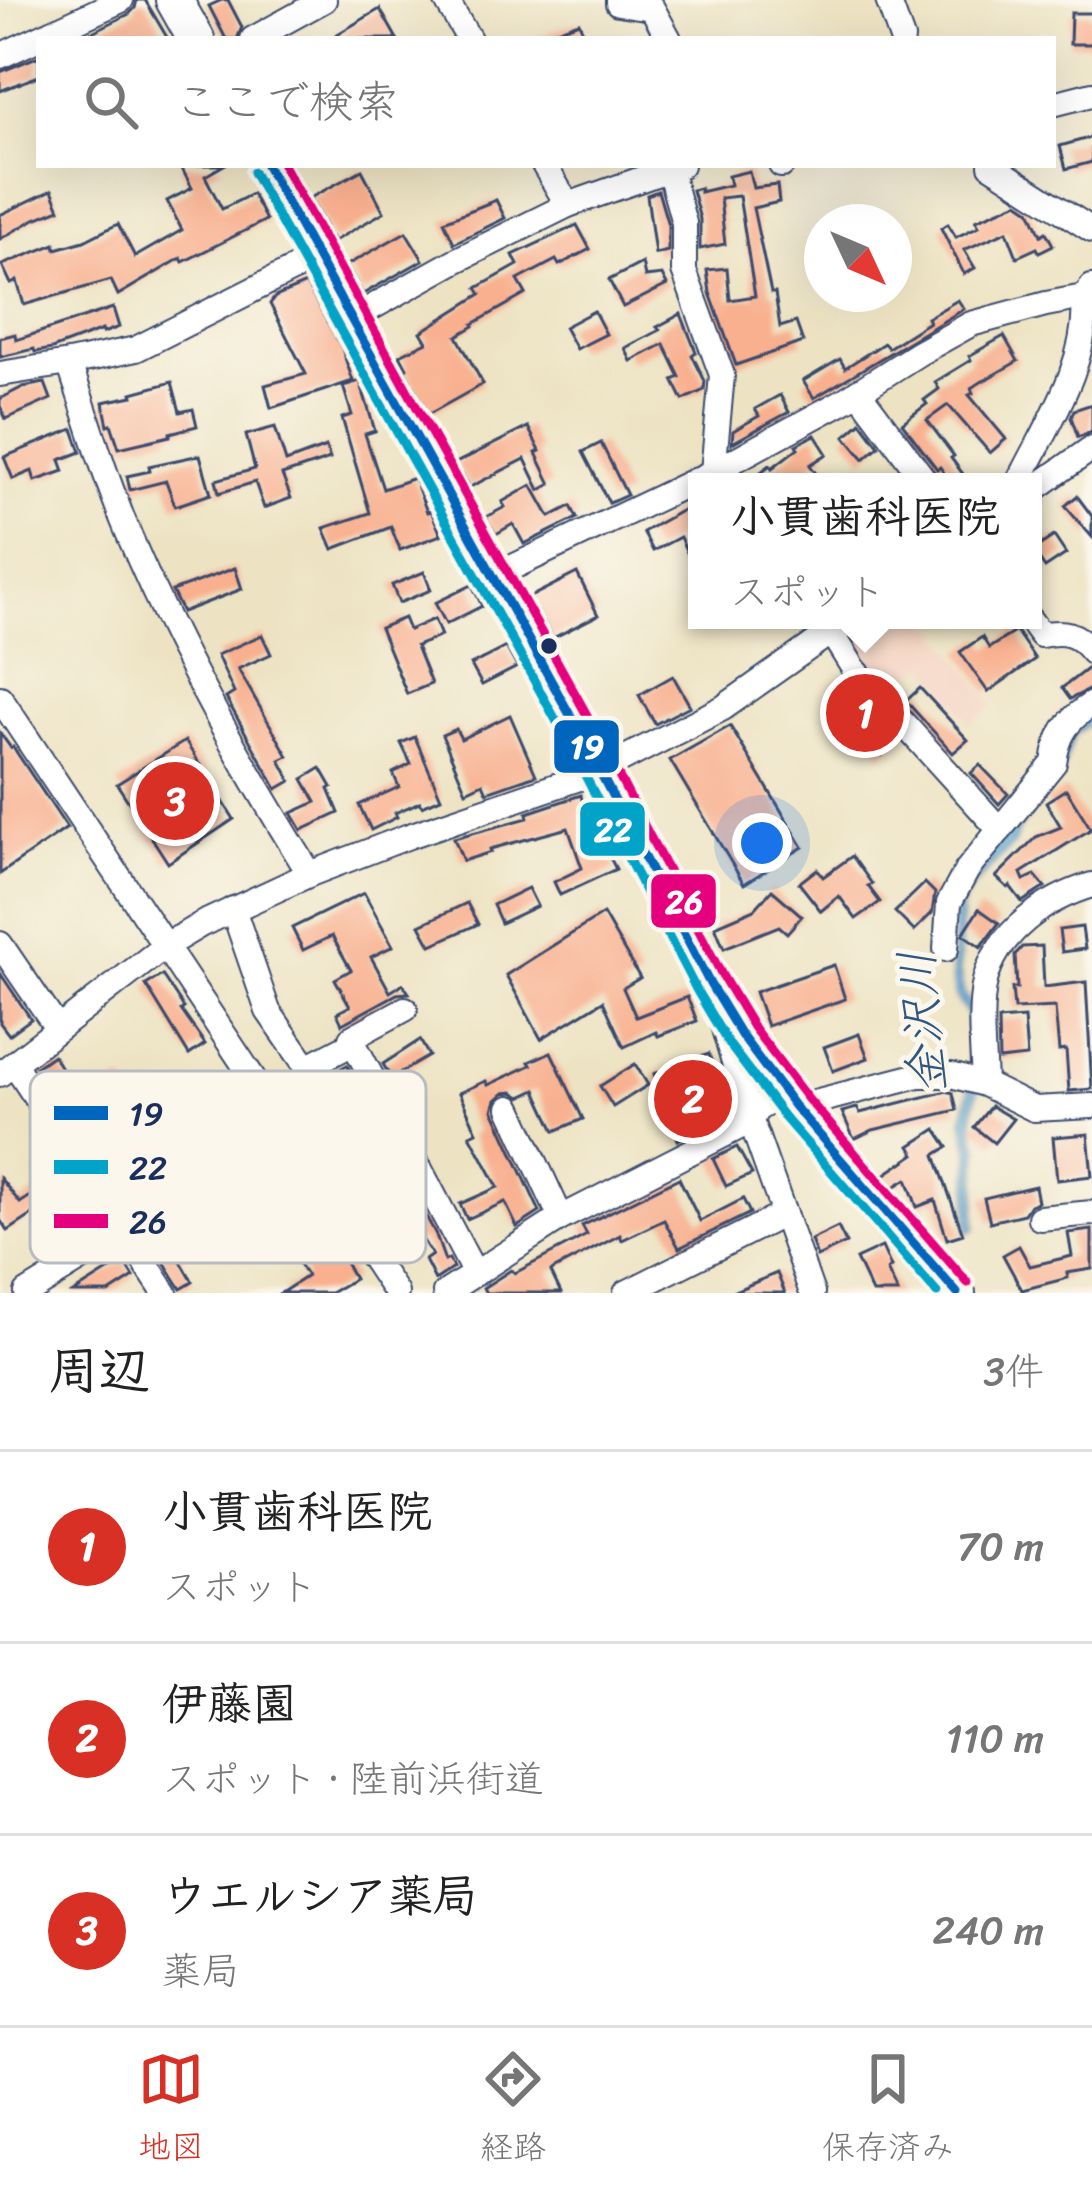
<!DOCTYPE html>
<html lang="ja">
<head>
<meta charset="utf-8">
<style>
  body { margin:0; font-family:Sriracha,"Klee One",sans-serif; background:#f2f2f2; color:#222 }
  .compass { position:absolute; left:804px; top:204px; width:108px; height:108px; border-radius:50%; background:#fff; box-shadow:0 12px 48px #0002; rotate:134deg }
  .you { position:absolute; left:762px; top:843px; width:42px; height:42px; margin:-30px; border:9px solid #fff; border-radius:50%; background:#1a73e8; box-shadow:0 0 0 18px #1a73e833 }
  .badge { display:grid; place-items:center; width:78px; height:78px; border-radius:50%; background:#d93025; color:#fff; font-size:39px; font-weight:700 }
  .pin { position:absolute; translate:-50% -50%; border:6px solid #fff; box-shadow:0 3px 12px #0006 }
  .popup { position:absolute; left:688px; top:473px; width:354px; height:156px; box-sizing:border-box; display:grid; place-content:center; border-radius:0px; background:#fff; filter:drop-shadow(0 3px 9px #0005); font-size:39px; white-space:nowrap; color:#767676 }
  .popup b { font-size:45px; color:#222 }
  .popup::after { content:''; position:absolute; left:50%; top:100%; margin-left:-24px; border:24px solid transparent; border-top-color:#fff }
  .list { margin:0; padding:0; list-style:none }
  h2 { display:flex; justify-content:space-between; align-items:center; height:156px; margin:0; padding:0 48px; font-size:51px }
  h2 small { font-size:39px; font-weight:400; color:#767676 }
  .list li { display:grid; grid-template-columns:78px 1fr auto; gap:36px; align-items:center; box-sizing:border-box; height:192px; padding:0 48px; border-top:3px solid #e0e0e0 }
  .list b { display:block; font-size:45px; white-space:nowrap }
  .list p { margin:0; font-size:39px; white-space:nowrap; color:#767676 }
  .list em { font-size:39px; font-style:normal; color:#767676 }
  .icon { flex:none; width:66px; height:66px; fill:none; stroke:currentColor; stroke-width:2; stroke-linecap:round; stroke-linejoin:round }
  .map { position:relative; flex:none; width:1092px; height:1293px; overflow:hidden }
  .search { position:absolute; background:#fff; box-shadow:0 12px 48px #0002; left:36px; right:36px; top:36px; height:132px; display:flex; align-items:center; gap:30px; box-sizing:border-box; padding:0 42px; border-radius:0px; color:#767676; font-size:45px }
  .sheet { height:732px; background:#fff }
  nav { display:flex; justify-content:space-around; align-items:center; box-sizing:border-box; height:168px; border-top:3px solid #e0e0e0; background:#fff; font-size:33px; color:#767676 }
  nav a { display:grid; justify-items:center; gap:6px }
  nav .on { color:#d93025 }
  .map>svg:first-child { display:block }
</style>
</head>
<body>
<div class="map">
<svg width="1092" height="1293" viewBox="0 0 1092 1293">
  <rect width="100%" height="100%" fill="#fbf7ec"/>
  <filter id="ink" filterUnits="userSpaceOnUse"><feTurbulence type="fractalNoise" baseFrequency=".00833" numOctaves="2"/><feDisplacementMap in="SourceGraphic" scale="24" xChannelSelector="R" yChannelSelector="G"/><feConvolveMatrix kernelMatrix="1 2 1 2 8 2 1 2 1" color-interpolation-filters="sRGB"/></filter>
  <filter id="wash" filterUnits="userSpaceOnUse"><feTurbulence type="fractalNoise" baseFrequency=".004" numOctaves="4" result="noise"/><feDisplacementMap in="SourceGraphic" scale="48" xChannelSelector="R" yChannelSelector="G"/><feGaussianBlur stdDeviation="2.7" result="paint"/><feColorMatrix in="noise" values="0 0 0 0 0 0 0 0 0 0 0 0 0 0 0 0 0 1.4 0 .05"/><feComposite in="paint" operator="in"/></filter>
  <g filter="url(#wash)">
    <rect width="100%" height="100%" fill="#ede3c3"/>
    <!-- built -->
    <path fill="#f4d3c1" d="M866 620H929L994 705 971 724 926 664 893 689 848 631Z"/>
    <!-- water -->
    <g fill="#61b2dc" stroke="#3e709d" stroke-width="3">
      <path d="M1092 709V721L1074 735 1059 778 1017 831 1014 843 970 889 961 907 959 969 963 993 977 1014 980 1073H969L968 1015 956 997 953 979 954 905 964 883 998 846 1053 773 1062 736 1071 724Z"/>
      <path d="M970 1084 978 1087C972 1109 970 1127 978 1148L975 1229 968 1232 971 1155 964 1120Z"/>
    </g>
    <g id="blocks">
      <!-- building -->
      <g fill="#f8b08f">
        <path d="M137 0H145L168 39H78L129 14 135 8Z"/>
        <path d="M222 0H228L242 27 237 39H226L209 6Z"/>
        <path d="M380 9 397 39H329Z"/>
        <path d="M1071 13H1092V44H1070Z"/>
        <path d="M579 22 586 39H537V37Z"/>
        <path d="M39 56V76L0 91V72Z"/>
        <path d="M1092 137V162L1066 169 1060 146Z"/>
        <path d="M180 165H224L205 176 222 209 252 194 266 220 183 262 181 258 118 295 111 280 24 305 17 281 11 284 2 265 55 244 56 249 84 241 118 224 135 257 182 230 167 201 192 188Z"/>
        <path d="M362 170 384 212 334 241 310 198Z"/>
        <path d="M749 171 753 188 777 185 779 202 753 208 771 293H775L780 327 796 322 803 342 736 365 710 293 707 270 727 268 730 300 755 296 739 196 720 198 725 244 700 249V219L692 190 700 188V192L730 185 728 176Z"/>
        <path d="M52 190 60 209 35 219 0 239V215Z"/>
        <path d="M658 191 668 225V251L655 254 647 195Z"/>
        <path d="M496 200 505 218 454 243 444 221Z"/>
        <path d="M1018 202 1030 210 1041 235 1046 232 1053 245 1039 252 1037 248 1017 257 1007 231 964 250 975 268 964 274 941 228 948 224 956 237 979 226 976 220Z"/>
        <path d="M577 225 590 249 559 265 556 260 518 280 526 294 473 324 474 326 457 336 483 384 429 414 405 370 407 368 400 355 427 342 421 332 481 294 477 288 518 265 513 255Z"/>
        <path d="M406 232 423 260 363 294 347 265Z"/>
        <path d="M642 263 645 277 662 275 667 285 623 307 609 280Z"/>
        <path d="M306 284 342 349 353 381 271 408 265 385 306 374 270 304 275 297Z"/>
        <path d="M958 300 964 309 814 398 803 381 840 359 845 368 884 343 888 348 929 322 927 318Z"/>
        <path d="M113 308 119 327 103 333 102 330 52 349 35 352 34 349 0 357V338L15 334 16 340Z"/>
        <path d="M594 311 606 334 576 349 564 327Z"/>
        <path d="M681 314 696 352 692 355 705 381 704 390 683 400 673 380 680 377 664 344 631 361 625 348 660 330 657 327Z"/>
        <path d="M1004 336 1018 361 971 388 973 393 969 395 1006 439 990 453 948 405 927 420 954 456 951 458 969 482H950L940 467 937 469 902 423 927 404 924 400 939 389 935 382 971 360 969 356Z"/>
        <path d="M360 381 375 431 365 434 383 489 414 478 427 512 431 511 441 535 400 550 391 527 333 549 324 528 370 513 342 418 352 415 343 386Z"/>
        <path d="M172 382 180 412 193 409 197 426 170 433V436L119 448 111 424 108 425 103 402 133 396 132 393Z"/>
        <path d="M45 383 51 399 6 419 0 406V399L23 387Z"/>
        <path d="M780 395 789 412 732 443 733 431 759 416 755 409Z"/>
        <path d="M1092 404V432L1078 437 1071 417 1074 410Z"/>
        <path d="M861 422 879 446 864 459 845 436Z"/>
        <path d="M275 427 286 462 326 447 330 459 282 475 291 498 264 508 255 482 219 493 216 480 255 469 246 435Z"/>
        <path d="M528 427 540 451 536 453 551 484 540 490 525 459 470 487 456 463Z"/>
        <path d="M73 429 81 452 60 460 64 471 35 481 32 471 13 479 4 457Z"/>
        <path d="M815 435 827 454 810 465 822 482H748L770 465 772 468 798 448 796 445Z"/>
        <path d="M601 443 627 495 609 503 583 452Z"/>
        <path d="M200 455 211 494 175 506 166 481 130 490 127 476 150 471 149 466Z"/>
        <path d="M532 485 550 517 571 506 577 518 524 544 513 524 496 534 486 517 505 507 502 502Z"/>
        <path d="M1077 496 1092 516V537L1065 506Z"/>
        <path d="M697 502V575L680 537 653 551 643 532Z"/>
        <path d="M1054 536 1066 554 1045 568 1033 550Z"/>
        <path d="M235 568 242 589 182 612 172 591Z"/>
        <path d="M424 572 431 590 399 603 392 585Z"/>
        <path d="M577 573 598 615 553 638 530 597Z"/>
        <path d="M472 585 482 606 446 624 435 603Z"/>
        <path d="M404 618 409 630 434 619 441 636 416 646 431 684 407 694 380 628Z"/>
        <path d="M1016 631 1035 659 988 692 960 652 982 637 989 648Z"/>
        <path d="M262 635 271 654 238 669 288 756 280 760 291 781 277 789 226 698 234 693 217 655Z"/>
        <path d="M506 647 517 667 482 685 471 665Z"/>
        <path d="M1088 668H1092V688L1070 699 1062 688Z"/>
        <path d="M673 676 690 706 655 724 639 695Z"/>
        <path d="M840 678 898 742 882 755 830 686Z"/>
        <path d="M920 688 968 740 953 753 906 701Z"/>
        <path d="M510 715 536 775 487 792 483 783 466 791 442 735 456 729 461 739Z"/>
        <path d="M730 726 803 847 744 884 670 760Z"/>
        <path d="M0 733 11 748 13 747 67 828 0 874Z"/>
        <path d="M415 737 441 798 422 806 420 802 395 813 397 817 371 830 359 805 399 787 393 773 411 764 401 743Z"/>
        <path d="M185 741 234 819 168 863 117 784Z"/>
        <path d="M980 765 1008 794 999 804 971 773Z"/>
        <path d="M321 768 332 787 329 789 339 813 302 830 292 813 316 802 303 779Z"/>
        <path d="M1066 789 1091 829 1021 873 1024 880 1035 875 1045 887 1022 902 1010 886 1008 888 996 877 1036 837 1061 827 1046 802Z"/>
        <path d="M581 795 587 823 596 819 601 833 598 835 616 869 560 895 554 882 582 868 568 828 490 849 491 852 463 861 454 838 528 818 527 813Z"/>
        <path d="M852 856 872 884 868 886 880 902 856 919 839 896 821 911 799 883 817 869 823 877Z"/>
        <path d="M925 883 935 893 932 913 914 931 895 912Z"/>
        <path d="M528 888 537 906 501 923 493 905Z"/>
        <path d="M772 890 802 916 787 933 779 926 724 948 715 926 755 909Z"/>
        <path d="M364 893 393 946 371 957 390 992 403 984 409 993 397 994 342 1024 337 1013 350 1006 335 979 351 970 332 936 303 950 292 928Z"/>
        <path d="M467 903 478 924 431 945 420 925Z"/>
        <path d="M979 909 999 923 981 947 963 934Z"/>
        <path d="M603 914 640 978 623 988 636 1017 687 997 697 1021 658 1036 656 1032 624 1047 603 1001 541 1039 506 975Z"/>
        <path d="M1082 927 1085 949 1062 952 1059 930Z"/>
        <path d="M1042 946 1044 987 1086 982 1092 1089 1069 1091 1066 1050 1059 1051 1055 1007 1014 1009 1012 988H1017L1015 955 1022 947Z"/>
        <path d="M834 965 845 999 767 1026 755 992Z"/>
        <path d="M0 973 31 1019 9 1035 0 1023Z"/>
        <path d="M162 975 184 1008 181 1010 205 1044 189 1055 146 985Z"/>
        <path d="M1024 1018 1027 1057 999 1060 998 1020Z"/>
        <path d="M859 1034 868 1058 833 1071 824 1047Z"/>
        <path d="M420 1040 429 1056 391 1078 383 1064Z"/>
        <path d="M551 1052 583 1119 555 1131 536 1090 521 1097 513 1092 504 1093 496 1100 493 1110 540 1212 517 1227 505 1202 467 1219 460 1204 498 1187 470 1135 477 1132 459 1093 486 1081 488 1085 531 1065 529 1062Z"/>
        <path d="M709 1054 728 1114 678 1140 654 1074Z"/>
        <path d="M53 1055 88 1112 75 1120 48 1077 44 1079 36 1067Z"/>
        <path d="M635 1064 648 1085 613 1107 600 1086Z"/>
        <path d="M347 1065 367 1104 338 1121 323 1095 316 1099 309 1086Z"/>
        <path d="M122 1080 144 1107 118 1130 107 1118 124 1102 112 1088Z"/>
        <path d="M947 1091 953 1093 957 1110 873 1130 854 1139 842 1112 857 1108 860 1113Z"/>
        <path d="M991 1106 1013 1119 994 1143 974 1127Z"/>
        <path d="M197 1114 204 1127 183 1140 200 1167 179 1180 162 1153 112 1183 103 1169Z"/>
        <path d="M936 1129 948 1147 935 1155 963 1234 947 1239 935 1200 917 1207 907 1179 894 1187 884 1175 915 1154 910 1146Z"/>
        <path d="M1088 1134 1092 1176 1057 1180 1053 1137Z"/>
        <path d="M737 1147 752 1174 726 1186 713 1159Z"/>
        <path d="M287 1159 313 1205 236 1251 227 1235 264 1215 258 1206 280 1192 268 1171Z"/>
        <path d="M405 1177 435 1233 445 1261 449 1259 453 1268 435 1280 425 1260 432 1255 422 1239 415 1243 409 1226 405 1228 383 1189Z"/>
        <path d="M0 1178 20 1203 41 1189 52 1202 8 1231 0 1220Z"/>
        <path d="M679 1178 700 1221 743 1199 750 1213 679 1248 664 1220 622 1240 620 1235 553 1270 551 1272 561 1293H486L483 1288 511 1270 515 1273 587 1235 582 1226Z"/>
        <path d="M1035 1186 1038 1202 1030 1205 1024 1214 990 1222 984 1198Z"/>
        <path d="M201 1219 212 1236 179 1258 193 1282 181 1289 151 1241 163 1235 167 1242Z"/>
        <path d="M838 1227 846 1243 817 1257 811 1240Z"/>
        <path d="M1092 1230V1269L1067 1273 1068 1278 1022 1290 1003 1255 1019 1246 1030 1266 1072 1256 1068 1233Z"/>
        <path d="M330 1235 354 1279 330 1293H281L307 1276 295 1258Z"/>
        <path d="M882 1247 891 1267 887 1270 898 1293H872L856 1259Z"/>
        <path d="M124 1261 134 1277 109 1293H73Z"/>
        <path d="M777 1273 785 1293H730Z"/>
      </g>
    </g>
  </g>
  <g filter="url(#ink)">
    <use href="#blocks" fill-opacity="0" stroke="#3a4a6d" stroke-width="3"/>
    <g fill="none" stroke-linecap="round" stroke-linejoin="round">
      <defs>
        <g id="minor">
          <path d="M446 0 469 39"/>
          <path d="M618 0V3L652 8 669 39"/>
          <path d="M888 0 902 39"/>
          <path d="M253 39 324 0"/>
          <path d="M0 56 121 0"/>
          <path d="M1053 104 1092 94"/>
          <path d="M544 165 568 205"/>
          <path d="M781 165H782"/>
          <path d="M991 165 1092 230"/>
          <path d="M669 169 684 223V271L722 375 713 472 718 480"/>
          <path d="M351 319 455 261 568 205 681 165"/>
          <path d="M69 363C88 419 104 476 127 530 177 650 241 764 310 874"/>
          <path d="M0 374 69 363 136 349 316 258"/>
          <path d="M858 391 926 482"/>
          <path d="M1019 482C1047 425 1090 362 1084 297L1092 287"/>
          <path d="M1033 490 1092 448"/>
          <path d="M492 577 713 472 845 400 919 353 971 324 1046 304 1084 297"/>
          <path d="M1030 620 1041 635C1063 630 1078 633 1092 652"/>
          <path d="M831 632 854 669 1000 830"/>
          <path d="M0 698 396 1293"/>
          <path d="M1092 885C1047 898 997 932 985 981 978 1013 983 1051 984 1084L1034 1109 1092 1106"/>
          <path d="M233 909 268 1011 307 1067 353 1043"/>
          <path d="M0 944 58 1029"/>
          <path d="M946 949 949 903 967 870 1054 763C1057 735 1068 719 1092 704"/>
          <path d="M405 1009 351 1038 474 1272"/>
          <path d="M722 1022 751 1121 812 1293"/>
          <path d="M14 1064 165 1293"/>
          <path d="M0 1074 165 946 202 924 310 874 409 836 600 771 723 708 848 620"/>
          <path d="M510 1108 561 1218"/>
          <path d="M1040 1218 1092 1213"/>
          <path d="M27 1293 289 1131"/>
          <path d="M445 1293 561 1218 751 1121 756 1110 772 1100 795 1107 919 1075H951L984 1084"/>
          <path d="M626 1293 784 1214"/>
        </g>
        <g id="highway">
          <path d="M174 0 196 39"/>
          <path d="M266 165 575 724 710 984 741 1035 795 1107 957 1293"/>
        </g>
      </defs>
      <!-- minor casing -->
      <use href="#minor" stroke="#3a4a6d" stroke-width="28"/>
      <!-- highway casing -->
      <use href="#highway" stroke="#3a4a6d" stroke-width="40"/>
      <!-- minor -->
      <use href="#minor" stroke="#fff" stroke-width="24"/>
      <!-- highway -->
      <use href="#highway" stroke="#fff" stroke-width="36"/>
      <defs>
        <path id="bus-1" d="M266 165 575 724 710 984 741 1035 795 1107 957 1293"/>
        <path id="bus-2" d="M253 172 562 731 697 991 728 1043 784 1117 937 1293"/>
        <path id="bus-3" d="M283 165 588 717 723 977 753 1027 807 1098 968 1283"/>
      </defs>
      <!-- bus-1 casing -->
      <use href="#bus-1" stroke="#fbf7ec" stroke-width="18"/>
      <!-- bus-2 casing -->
      <use href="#bus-2" stroke="#fbf7ec" stroke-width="18"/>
      <!-- bus-3 casing -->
      <use href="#bus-3" stroke="#fbf7ec" stroke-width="18"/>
      <!-- bus-1 -->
      <use href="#bus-1" stroke="#0065bd" stroke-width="9"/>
      <!-- bus-2 -->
      <use href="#bus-2" stroke="#01a3c8" stroke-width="9"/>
      <!-- bus-3 -->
      <use href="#bus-3" stroke="#e5007d" stroke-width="9"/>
    </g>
  </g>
  <!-- markers -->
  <circle fill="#1b2f5e" stroke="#fbf7ec" stroke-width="4.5" cx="549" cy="646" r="10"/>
  <g text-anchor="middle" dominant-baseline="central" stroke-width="10" stroke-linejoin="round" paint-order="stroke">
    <!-- water labels -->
    <g font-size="48" font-style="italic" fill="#305684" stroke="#fbf7ec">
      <text transform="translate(922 1022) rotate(-95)">金沢川</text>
    </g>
  </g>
  <!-- legend -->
  <rect x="30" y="1071" width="396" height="192" rx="18" fill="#fbf7ec" stroke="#b8bbc1" stroke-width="3"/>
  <rect x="54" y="1106" width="54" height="14" fill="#0065bd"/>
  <rect x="54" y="1160" width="54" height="14" fill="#01a3c8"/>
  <rect x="54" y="1214" width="54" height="14" fill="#e5007d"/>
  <g font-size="33" fill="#1b2f5e">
    <text x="129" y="1125">19</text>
    <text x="129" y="1179">22</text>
    <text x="129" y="1233">26</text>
  </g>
  <g stroke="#fbf7ec" stroke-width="4.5">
    <rect x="552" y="718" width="69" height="57" rx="12" fill="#0065bd"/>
    <rect x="578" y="800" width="69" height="58" rx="12" fill="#01a3c8"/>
    <rect x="649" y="872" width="69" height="58" rx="12" fill="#e5007d"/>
  </g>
  <g font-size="33" text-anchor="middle" font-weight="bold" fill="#fff">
    <text x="587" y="758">19</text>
    <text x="613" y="841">22</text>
    <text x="684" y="913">26</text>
  </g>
</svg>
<svg class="compass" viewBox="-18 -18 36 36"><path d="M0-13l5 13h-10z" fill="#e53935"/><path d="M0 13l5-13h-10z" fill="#767676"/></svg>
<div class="you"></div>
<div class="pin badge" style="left:865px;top:713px">1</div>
<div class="popup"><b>小貫歯科医院</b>スポット</div>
<div class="pin badge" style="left:693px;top:1099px">2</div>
<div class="pin badge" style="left:175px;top:801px">3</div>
<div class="search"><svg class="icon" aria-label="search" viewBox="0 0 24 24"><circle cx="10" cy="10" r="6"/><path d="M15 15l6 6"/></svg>ここで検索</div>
</div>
<section class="sheet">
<h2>周辺<small>3件</small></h2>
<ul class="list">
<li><span class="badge">1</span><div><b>小貫歯科医院</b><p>スポット</p></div><em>70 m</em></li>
<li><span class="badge">2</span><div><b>伊藤園</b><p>スポット · 陸前浜街道</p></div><em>110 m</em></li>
<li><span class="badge">3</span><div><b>ウエルシア薬局</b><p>薬局</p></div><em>240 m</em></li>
</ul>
</section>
<nav>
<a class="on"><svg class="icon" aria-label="map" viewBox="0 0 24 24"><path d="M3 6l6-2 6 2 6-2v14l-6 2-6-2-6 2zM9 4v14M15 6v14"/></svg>地図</a>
<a><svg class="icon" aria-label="directions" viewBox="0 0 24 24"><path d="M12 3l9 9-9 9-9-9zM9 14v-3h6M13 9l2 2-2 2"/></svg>経路</a>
<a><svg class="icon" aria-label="saved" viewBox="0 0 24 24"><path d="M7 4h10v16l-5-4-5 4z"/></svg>保存済み</a>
</nav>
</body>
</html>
